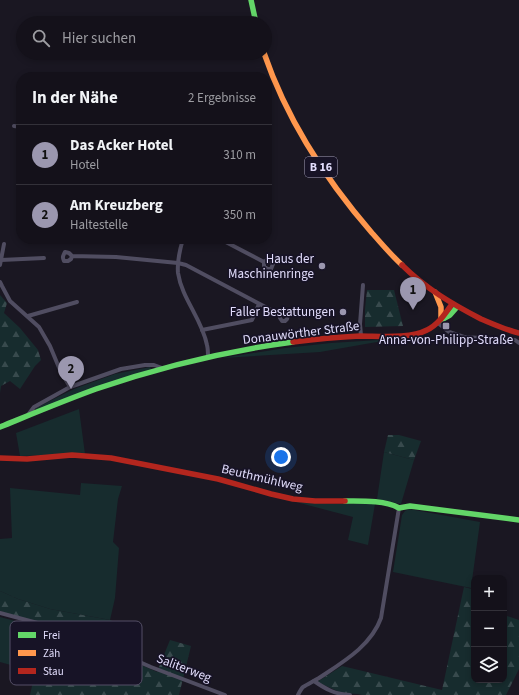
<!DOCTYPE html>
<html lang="de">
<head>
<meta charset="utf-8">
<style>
  body { margin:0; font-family:"Source Sans 3",sans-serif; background:#1d1a23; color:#f1f3f6 }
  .controls { position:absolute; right:12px; bottom:12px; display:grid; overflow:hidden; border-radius:8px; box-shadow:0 2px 6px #0003 }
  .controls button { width:36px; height:36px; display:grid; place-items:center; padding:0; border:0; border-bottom:1px solid #333139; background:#14111a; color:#f1f3f6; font:20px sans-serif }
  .you { position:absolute; left:281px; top:457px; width:14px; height:14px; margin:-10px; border:3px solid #fff; border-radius:50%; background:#1a73e8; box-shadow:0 0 0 6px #1a73e833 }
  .badge { display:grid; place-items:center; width:26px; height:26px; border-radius:50%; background:#9b97af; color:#111; font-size:13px; font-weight:700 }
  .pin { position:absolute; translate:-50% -33px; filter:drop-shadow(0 1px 2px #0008) }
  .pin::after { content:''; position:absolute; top:21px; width:14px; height:12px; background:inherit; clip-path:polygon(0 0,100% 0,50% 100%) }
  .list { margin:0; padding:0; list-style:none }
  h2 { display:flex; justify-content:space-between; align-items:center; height:52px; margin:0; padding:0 16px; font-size:17px }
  h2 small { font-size:13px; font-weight:400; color:#9d9da2 }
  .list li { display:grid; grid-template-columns:26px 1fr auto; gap:12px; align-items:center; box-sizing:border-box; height:60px; padding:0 16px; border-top:1px solid #333139 }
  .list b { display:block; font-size:15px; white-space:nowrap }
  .list p { margin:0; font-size:13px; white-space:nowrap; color:#9d9da2 }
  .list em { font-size:13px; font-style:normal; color:#9d9da2 }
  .icon { flex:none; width:22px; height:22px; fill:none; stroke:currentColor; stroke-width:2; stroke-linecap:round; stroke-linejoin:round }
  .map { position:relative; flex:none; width:519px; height:695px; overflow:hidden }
  .search { position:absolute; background:#14111a; box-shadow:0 2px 6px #0003; left:16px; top:16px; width:256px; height:44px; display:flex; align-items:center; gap:10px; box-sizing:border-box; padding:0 14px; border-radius:22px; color:#9d9da2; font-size:15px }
  .panel { position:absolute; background:#14111a; box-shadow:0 2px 6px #0003; left:16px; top:72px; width:256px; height:172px; border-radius:16px }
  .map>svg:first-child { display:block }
</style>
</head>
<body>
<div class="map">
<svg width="519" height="695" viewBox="0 0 519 695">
  <defs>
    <pattern id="forest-firs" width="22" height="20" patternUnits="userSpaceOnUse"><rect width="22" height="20" fill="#172c2e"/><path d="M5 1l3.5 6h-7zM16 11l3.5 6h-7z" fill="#384a4d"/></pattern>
  </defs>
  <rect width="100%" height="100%" fill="#1a1722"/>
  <!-- green -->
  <g fill="#172c2e">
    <path d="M394 339 320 352 222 358 285 348 331 343Z"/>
    <path d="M150 367 151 369 36 410V408L74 389 115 374Z"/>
    <path d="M79 409 85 454 20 456 16 433Z"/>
    <path d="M384 452 414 460 401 504 377 499Z"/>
    <path d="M81 483 122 486 118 499 113 542 119 548 115 598 110 620 50 609 18 599 0 591V539L12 538 10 488 80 495Z"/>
    <path d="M296 502 336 504H375L368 545 348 540 353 517Z"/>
    <path d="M409 509 480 522 471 588 393 572 402 515 405 511Z"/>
    <path d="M0 617 42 628 32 671 0 662Z"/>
  </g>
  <!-- forest -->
  <g fill="url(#forest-firs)">
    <path d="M367 290H394L403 326 365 327V309Z"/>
    <path d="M0 295 7 303 4 313 20 328 38 350 41 360 35 366 20 389 10 381 1 386 0 393Z"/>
    <path d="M388 435H399L421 441 414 460 384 452Z"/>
    <path d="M474 579V607L473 608 474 610V680H504V615L519 620V669L506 695H362L358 694 342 693 317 682 342 666 442 690 464 587 472 589Z"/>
    <path d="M0 591 18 599 50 609 110 620 132 628 121 656 157 672 170 640 191 646 179 695H30L45 628 46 627 0 611Z"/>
  </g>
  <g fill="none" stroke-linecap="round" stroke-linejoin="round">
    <!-- street -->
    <g stroke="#504d61" stroke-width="4">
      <path d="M14 126 21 127"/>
      <path d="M183 239C180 249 177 262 178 273 182 299 202 319 207 345 208 349 208 353 208 357"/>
      <path d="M220 239 264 262 267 260 271 261 273 264 271 269H267L264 266V262"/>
      <path d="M72 256 71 259 68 261H64C62 257 63 256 65 252L69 253 72 256 116 257 178 263 186 265 275 312 280 315V318L282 321H285L287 319 288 315 285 313H282L280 315"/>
      <path d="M1 260 44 258"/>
      <path d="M0 265 4 244"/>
      <path d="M0 282 2 286 10 301 39 327 50 346 60 370 70 387"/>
      <path d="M28 316 77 302"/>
      <path d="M438 323 449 332 464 337 515 340 519 343"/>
      <path d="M202 330 252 320 259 304"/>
      <path d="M361 336 360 324 363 285"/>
      <path d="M28 415 34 407 70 387 121 369 145 365H154L162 368"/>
      <path d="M0 613 45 625 96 643 151 667 225 695"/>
      <path d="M314 681C327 690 335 694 350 695"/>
      <path d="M298 695C299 693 301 689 303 687 308 684 314 681 319 678 343 662 371 646 381 618L399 508"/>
    </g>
    <!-- fast -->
    <g stroke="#63d668" stroke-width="5.5">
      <path d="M251 0 256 23"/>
      <path d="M441 320 450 315 457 307"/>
      <path d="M0 427C32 414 63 401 96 389 160 367 226 351 293 342"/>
      <path d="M345 501C361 501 385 500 399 508L410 506 519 520"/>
    </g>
    <!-- slow -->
    <g stroke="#ff974d" stroke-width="5.5">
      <path d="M264 53C287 120 326 180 372 233 382 244 391 255 402 265"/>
      <path d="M435 292 441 307V319"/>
    </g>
    <!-- jam -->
    <g stroke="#b3261e" stroke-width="5.5">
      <path d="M402 265C425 288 452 304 481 319 493 324 506 330 519 333"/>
      <path d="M293 342C316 339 338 337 360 336 380 336 410 339 427 330 438 325 445 314 452 304"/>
      <path d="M0 458 27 459 72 455 111 458 218 479 271 494 293 499 315 501H345"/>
    </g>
  </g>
  <!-- markers -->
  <g fill="#9b97af" stroke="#171326" stroke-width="1.5">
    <circle cx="322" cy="266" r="4"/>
    <circle cx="343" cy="312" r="4"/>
    <rect x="442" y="322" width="8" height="8" rx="2"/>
  </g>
  <g text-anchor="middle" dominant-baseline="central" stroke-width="3.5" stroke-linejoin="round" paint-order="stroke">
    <!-- shield labels -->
    <rect fill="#171326" stroke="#a4a0bb" stroke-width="1" x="305" y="157" width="32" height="20" rx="3"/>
    <g font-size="12" font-weight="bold" fill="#e1dcfb">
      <text x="321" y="167">B 16</text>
    </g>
    <!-- poi labels -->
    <g font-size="13" fill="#e1dcfb" stroke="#171326" text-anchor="end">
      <text x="314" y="259">Haus der<tspan x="314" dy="15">Maschinenringe</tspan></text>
      <text x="335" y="312">Faller Bestattungen</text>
      <text x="446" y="340" text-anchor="middle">Anna-von-Philipp-Straße</text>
    </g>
    <!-- street labels -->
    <g font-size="13" fill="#e1dcfb" stroke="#171326">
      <text transform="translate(301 333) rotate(-7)">Donauwörther Straße</text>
      <text transform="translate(262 478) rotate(13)">Beuthmühlweg</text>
      <text transform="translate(184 668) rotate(21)">Saliterweg</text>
    </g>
  </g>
  <!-- legend -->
  <rect x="10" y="621" width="132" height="64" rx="6" fill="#171326" stroke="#544f66" stroke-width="1"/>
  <rect x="18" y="632" width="18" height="6" fill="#63d668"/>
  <rect x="18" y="650" width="18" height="6" fill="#ff974d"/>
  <rect x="18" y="668" width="18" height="6" fill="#b3261e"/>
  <g font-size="11" fill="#e1dcfb">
    <text x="43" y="639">Frei</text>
    <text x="43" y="657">Zäh</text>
    <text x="43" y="675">Stau</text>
  </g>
</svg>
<div class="controls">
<button>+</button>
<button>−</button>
<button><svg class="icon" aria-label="layers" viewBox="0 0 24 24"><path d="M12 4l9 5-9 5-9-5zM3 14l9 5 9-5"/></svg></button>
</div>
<div class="you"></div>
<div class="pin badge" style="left:413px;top:310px">1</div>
<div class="pin badge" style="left:71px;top:389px">2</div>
<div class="search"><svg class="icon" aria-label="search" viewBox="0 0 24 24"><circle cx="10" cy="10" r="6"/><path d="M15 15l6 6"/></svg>Hier suchen</div>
<section class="panel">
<h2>In der Nähe<small>2 Ergebnisse</small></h2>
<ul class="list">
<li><span class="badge">1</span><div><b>Das Acker Hotel</b><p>Hotel</p></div><em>310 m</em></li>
<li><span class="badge">2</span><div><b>Am Kreuzberg</b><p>Haltestelle</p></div><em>350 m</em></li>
</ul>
</section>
</div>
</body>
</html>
